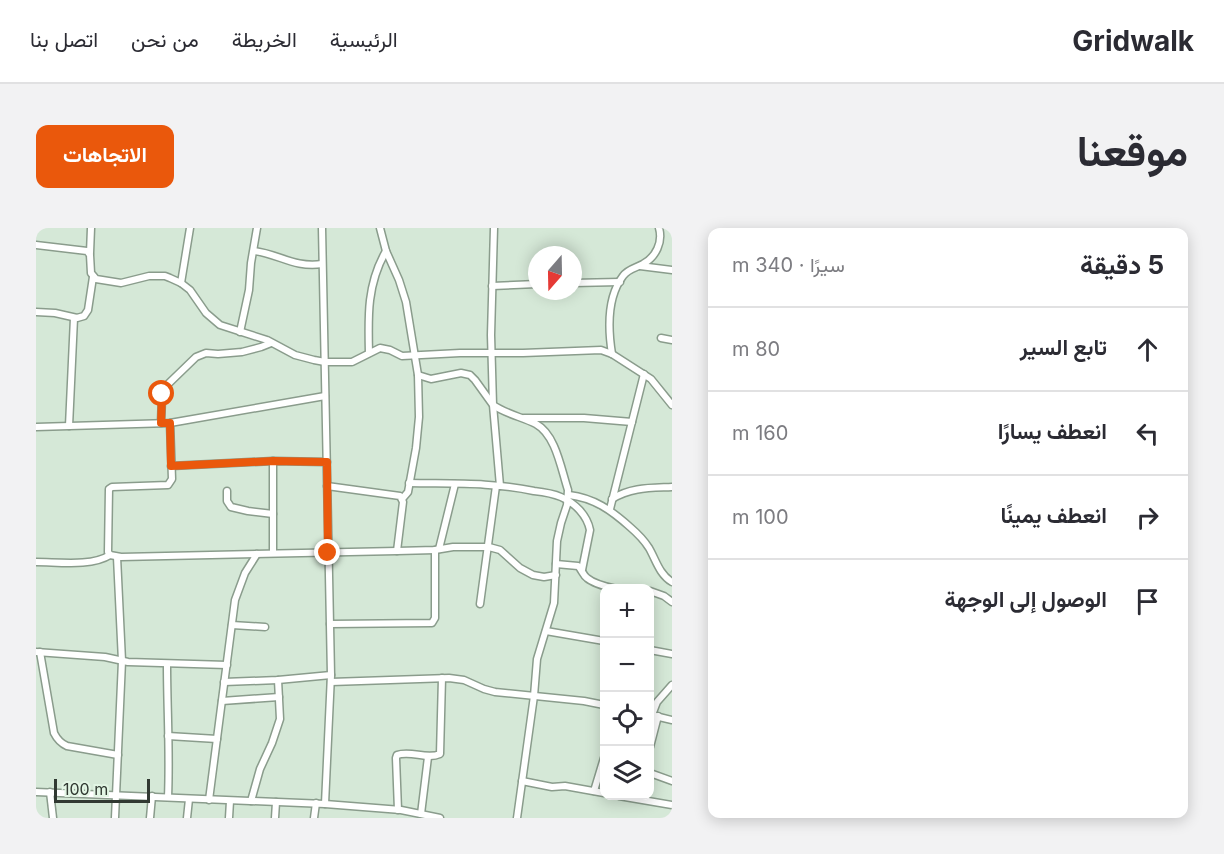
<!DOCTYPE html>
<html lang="ar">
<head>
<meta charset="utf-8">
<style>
  body { margin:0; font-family:Inter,Vazirmatn,sans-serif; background:#f2f2f3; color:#2b2b33; direction:rtl }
  .controls { position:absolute; right:18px; bottom:18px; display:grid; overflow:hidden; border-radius:12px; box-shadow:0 3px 15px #0003 }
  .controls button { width:54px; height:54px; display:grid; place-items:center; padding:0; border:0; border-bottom:2px solid #e1e1e2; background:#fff; color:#2b2b33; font:30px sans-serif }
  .compass { position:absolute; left:492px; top:18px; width:54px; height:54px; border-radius:50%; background:#fff; box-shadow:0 3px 15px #0003; rotate:200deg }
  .scale { position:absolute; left:18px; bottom:15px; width:96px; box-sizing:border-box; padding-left:6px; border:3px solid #313932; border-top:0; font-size:16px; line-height:21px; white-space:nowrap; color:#313932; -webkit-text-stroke:4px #e2f5e4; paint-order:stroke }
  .stop { position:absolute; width:18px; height:18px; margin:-14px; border:4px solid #ea580c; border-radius:50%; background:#fff }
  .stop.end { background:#ea580c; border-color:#fff; box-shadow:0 2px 6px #0008 }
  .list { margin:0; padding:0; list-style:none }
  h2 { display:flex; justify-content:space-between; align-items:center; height:78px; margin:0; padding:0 24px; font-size:26px }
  h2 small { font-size:20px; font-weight:400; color:#7c7c81 }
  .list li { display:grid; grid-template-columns:39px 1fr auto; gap:18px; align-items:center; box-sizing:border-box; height:84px; padding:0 24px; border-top:2px solid #e1e1e2 }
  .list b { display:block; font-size:22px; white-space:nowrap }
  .list em { font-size:20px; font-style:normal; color:#7c7c81 }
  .icon { flex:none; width:33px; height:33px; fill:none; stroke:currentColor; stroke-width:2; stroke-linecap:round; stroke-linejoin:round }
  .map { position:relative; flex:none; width:636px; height:590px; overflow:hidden; direction:ltr; border-radius:12px }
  header { display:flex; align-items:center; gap:36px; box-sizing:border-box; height:84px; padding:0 30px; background:#fff; border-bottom:2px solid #e1e1e2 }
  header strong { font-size:28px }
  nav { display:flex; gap:33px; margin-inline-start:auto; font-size:21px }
  .intro { display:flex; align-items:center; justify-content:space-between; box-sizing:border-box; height:144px; padding:0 36px }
  h1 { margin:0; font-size:42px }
  .button { padding:15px 27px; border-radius:12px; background:#ea580c; color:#fff; font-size:21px; font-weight:700 }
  main { display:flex; gap:36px; padding:0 36px }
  aside { flex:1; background:#fff; border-radius:12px; box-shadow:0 3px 15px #0003 }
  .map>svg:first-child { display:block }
</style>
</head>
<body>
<header>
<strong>Gridwalk</strong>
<nav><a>الرئيسية</a><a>الخريطة</a><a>من نحن</a><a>اتصل بنا</a></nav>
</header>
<div class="intro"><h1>موقعنا</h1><a class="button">الاتجاهات</a></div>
<main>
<aside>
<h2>5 دقيقة<small>سيرًا · 340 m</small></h2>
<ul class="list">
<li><svg class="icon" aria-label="ahead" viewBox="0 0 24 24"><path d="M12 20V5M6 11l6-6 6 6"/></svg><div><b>تابع السير</b></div><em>80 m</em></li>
<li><svg class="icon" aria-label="left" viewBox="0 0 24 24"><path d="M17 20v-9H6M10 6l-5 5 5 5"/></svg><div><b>انعطف يسارًا</b></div><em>160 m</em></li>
<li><svg class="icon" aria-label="right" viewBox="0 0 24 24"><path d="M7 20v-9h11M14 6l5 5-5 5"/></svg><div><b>انعطف يمينًا</b></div><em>100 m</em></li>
<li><svg class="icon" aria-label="arrive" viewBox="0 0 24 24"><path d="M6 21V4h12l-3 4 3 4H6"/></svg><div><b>الوصول إلى الوجهة</b></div></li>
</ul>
</aside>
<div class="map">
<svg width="636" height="590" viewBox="0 0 636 590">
  <rect width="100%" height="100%" fill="#d5e8d7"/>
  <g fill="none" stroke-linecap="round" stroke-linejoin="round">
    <defs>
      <g id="street">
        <path d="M286 0 295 447 289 576"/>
        <path d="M344 0 350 23 363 52 370 74 382 147 383 189 380 220 372 264 366 271"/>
        <path d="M458 0 455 107 457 177C470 186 486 189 500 196 520 207 525 241 532 262L531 277 525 295 521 313 518 375 501 431 498 468 481 590"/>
        <path d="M0 17 51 23 54 27 55 45 60 51 85 55 113 48H129L134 50 145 55 154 62 170 85 184 97 231 112 259 127 278 132 289 134H316L344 120 354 122 366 128 424 125H487L565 122 576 126 615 151 636 177"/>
        <path d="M218 23C243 26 258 40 286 36"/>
        <path d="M54 25 55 0"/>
        <path d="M604 38 636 42"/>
        <path d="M145 55 154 0"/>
        <path d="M537 55 584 54"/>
        <path d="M456 58 501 56"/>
        <path d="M0 84 19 85 41 90 48 88 52 82 57 49"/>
        <path d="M204 104 213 62 215 35 221 0"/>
        <path d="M625 110 636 112"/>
        <path d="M333 125C332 88 331 56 350 23"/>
        <path d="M576 126C572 101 571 69 587 48 592 41 600 40 607 36 620 29 627 14 623 0"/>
        <path d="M382 147 395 151 425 145 434 147 439 152 457 177 464 258"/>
        <path d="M488 190H548L596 194"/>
        <path d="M125 195 126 169 129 159 160 129 170 125 182 126 206 124 225 119 235 115"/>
        <path d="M134 195 136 251 132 257 76 259 73 261 72 324 74 327 85 329 361 323 399 322 417 319H453L464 322 484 340 497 347 508 349 520 347"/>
        <path d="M33 198 38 90"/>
        <path d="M0 199 134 195 289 168"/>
        <path d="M135 238 237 233 291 234"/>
        <path d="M373 255C414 256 457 254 498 263 507 264 516 265 525 269 539 275 551 287 554 302L546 342"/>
        <path d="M291 258 364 268 367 274 361 323"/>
        <path d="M191 263V273L195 279 212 283 237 286"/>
        <path d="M533 267C558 270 575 282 594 299 601 305 608 312 613 320 620 332 623 346 636 354"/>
        <path d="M576 271C595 259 615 260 636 259"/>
        <path d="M574 281 608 146"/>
        <path d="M403 321 419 256"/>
        <path d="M237 325V233"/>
        <path d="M0 334C22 334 55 339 74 327"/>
        <path d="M520 336 542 338C546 342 547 347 551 350 558 356 571 359 580 361"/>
        <path d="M614 363 628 368 636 374"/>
        <path d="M444 376 460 258"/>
        <path d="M294 396 396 395 399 390V322"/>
        <path d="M196 397 229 399"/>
        <path d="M510 403 568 413"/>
        <path d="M614 422 636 426"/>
        <path d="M0 424 69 429 92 434 191 437"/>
        <path d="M4 424 18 505C21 511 24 515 31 518L82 527"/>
        <path d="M131 436C131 480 134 524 132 569"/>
        <path d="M188 454 242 452 295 447"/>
        <path d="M295 454 413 450 428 452 448 461 459 464 548 473 568 477"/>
        <path d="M186 473 243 469"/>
        <path d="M616 487 621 474 636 457"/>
        <path d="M619 488 636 492"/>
        <path d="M132 508 181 511"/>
        <path d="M614 519 622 488"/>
        <path d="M614 545 636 553"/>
        <path d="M486 553 516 559 529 558 568 565"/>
        <path d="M558 563 568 530"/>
        <path d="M0 564 289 576 365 582 404 590"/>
        <path d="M14 564 17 590"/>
        <path d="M583 568 636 577"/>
        <path d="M173 572 199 372 209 345 221 326"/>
        <path d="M215 573 224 541 236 515 244 491 242 452"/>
        <path d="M362 582 360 530 361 527C375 522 391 532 404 526L406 450"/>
        <path d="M385 586 392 529"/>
        <path d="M79 590 86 433 81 329"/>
        <path d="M114 590 116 568"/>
        <path d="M151 590 153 571"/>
        <path d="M193 590 194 573"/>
        <path d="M239 590 240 574"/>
        <path d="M278 590 280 575"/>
      </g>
    </defs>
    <!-- street casing -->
    <use href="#street" stroke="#8a9c8c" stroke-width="9"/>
    <!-- street -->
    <use href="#street" stroke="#fff" stroke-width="6"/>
  </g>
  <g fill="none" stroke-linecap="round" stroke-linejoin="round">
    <!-- route -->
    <path stroke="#ea580c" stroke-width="8" d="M126 166 125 195H134L135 238 237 233 291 234 292 325"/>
  </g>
</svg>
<div class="controls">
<button>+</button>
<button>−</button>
<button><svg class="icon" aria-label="locate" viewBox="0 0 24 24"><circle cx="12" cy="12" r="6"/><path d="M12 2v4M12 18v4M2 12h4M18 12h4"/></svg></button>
<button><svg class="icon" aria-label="layers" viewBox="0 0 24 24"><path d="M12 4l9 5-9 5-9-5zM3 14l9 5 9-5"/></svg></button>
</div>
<svg class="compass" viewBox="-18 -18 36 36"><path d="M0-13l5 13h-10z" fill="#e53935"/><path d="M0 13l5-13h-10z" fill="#7c7c81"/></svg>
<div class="scale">100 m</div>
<div class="stop" style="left:126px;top:166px"></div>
<div class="stop end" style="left:292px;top:325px"></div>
</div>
</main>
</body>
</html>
